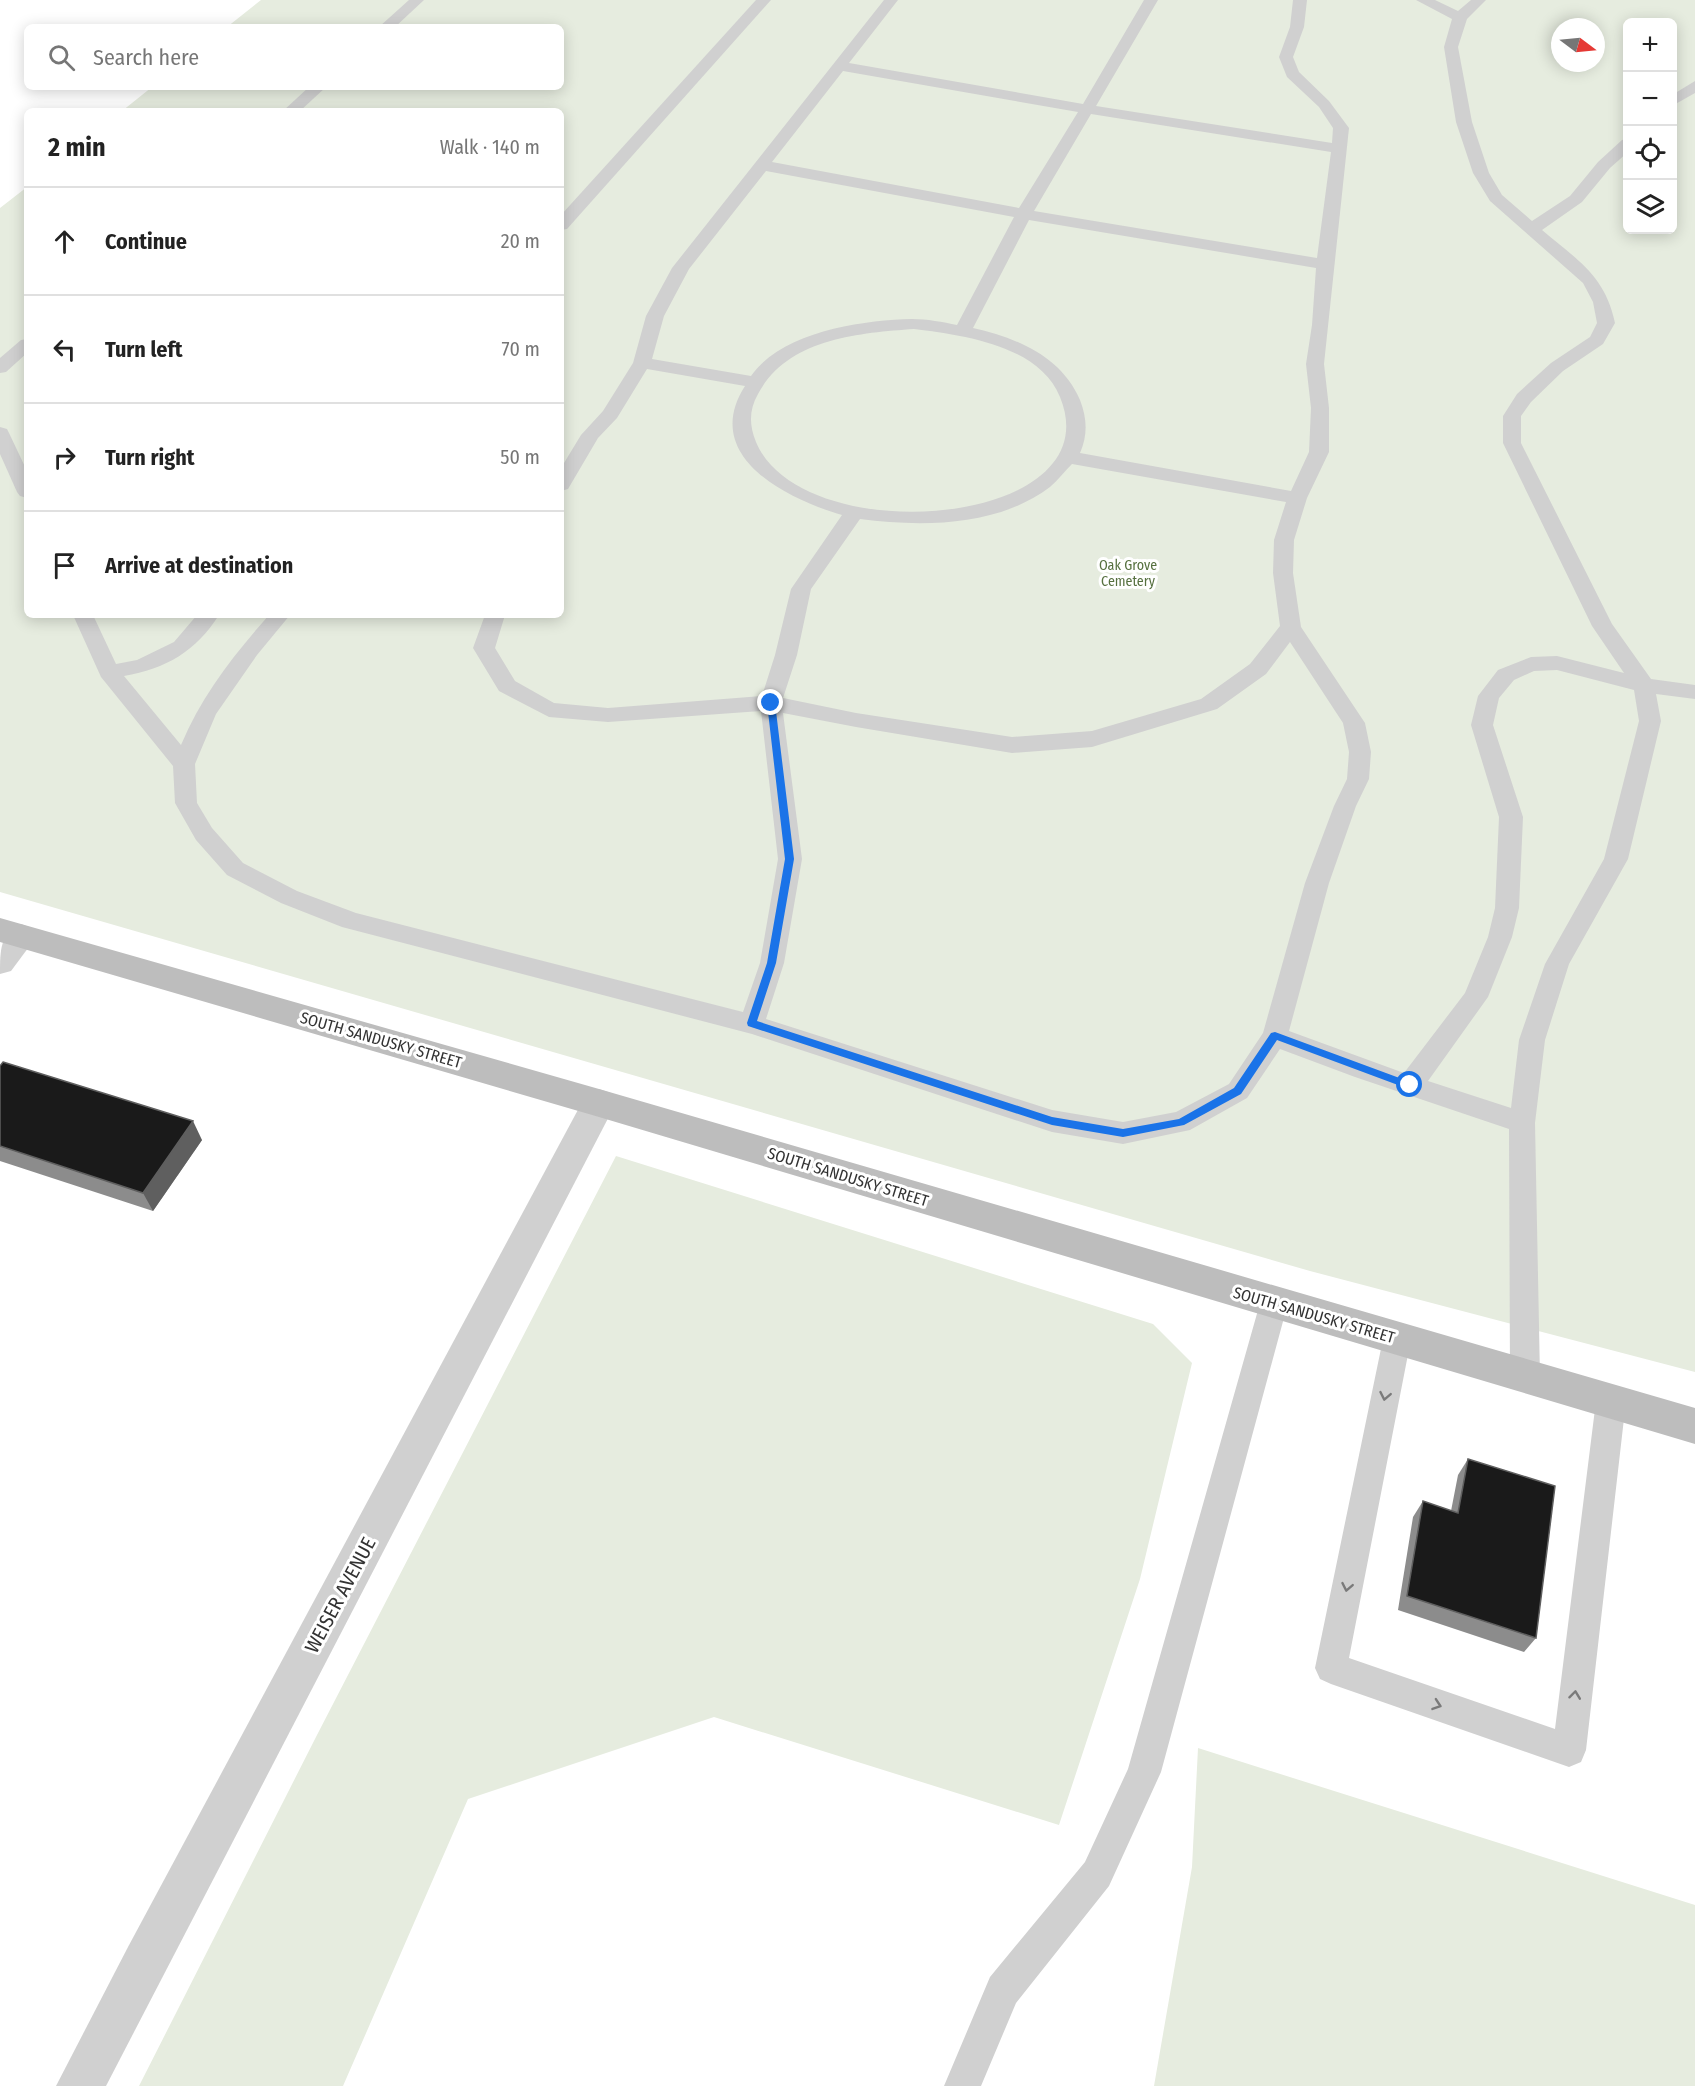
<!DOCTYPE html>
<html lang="en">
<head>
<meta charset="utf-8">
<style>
  body { margin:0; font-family:"Fira Sans Condensed",sans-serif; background:#f6f6f6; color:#222 }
  .controls { position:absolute; right:18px; top:18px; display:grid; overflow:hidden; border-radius:9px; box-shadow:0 3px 15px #0003 }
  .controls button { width:54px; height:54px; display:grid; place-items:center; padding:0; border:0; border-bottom:2px solid #e0e0e0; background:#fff; color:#222; font:30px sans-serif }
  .compass { position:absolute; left:1551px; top:18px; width:54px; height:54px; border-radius:50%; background:#fff; box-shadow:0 3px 15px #0003; rotate:106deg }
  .stop { position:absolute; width:18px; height:18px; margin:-14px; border:4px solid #1a73e8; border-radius:50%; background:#fff }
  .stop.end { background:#1a73e8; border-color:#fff; box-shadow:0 2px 6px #0008 }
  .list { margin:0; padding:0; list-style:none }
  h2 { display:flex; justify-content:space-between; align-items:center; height:78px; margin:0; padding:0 24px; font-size:26px }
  h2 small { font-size:20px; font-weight:400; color:#767676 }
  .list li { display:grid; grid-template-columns:39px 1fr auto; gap:18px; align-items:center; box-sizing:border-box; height:108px; padding:0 24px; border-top:2px solid #e0e0e0 }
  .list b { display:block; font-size:22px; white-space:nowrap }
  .list em { font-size:20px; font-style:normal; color:#767676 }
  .icon { flex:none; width:33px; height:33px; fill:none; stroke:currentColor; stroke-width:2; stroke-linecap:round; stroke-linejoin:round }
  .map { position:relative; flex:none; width:1695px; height:2086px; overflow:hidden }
  .search { position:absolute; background:#fff; box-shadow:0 3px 15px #0003; left:24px; top:24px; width:540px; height:66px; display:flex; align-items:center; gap:15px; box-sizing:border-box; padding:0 21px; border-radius:9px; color:#767676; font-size:22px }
  .panel { position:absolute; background:#fff; box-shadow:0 3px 15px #0003; left:24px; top:108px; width:540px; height:510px; border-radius:9px }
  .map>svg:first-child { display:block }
</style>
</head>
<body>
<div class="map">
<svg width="1695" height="2086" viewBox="0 0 1695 2086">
  <rect width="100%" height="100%" fill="#fff"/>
  <!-- green -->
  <g fill="#e6ecdf" fill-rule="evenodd">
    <path d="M261 0H1695V1372L1310 1271 0 892V208L27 187V615H561V111H122L152 87H561V27H227ZM1628 22H1672V230H1628ZM1560 27H1596V63H1560Z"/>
    <path d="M616 1156 1153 1324 1192 1363 1140 1579 1059 1825 714 1717 468 1799 343 2086H139L317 1735Z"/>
    <path d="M1198 1748 1695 1905V2086H1154L1192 1867Z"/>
  </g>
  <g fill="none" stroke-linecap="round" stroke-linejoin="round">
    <!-- lane -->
    <g fill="#d0d0d0" fill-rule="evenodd">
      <path d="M409 0H424L395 27H379Z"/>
      <path d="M756 0H771L567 229 561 230V215Z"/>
      <path d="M884 0H898L849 63 1083 104 1144 0H1158L1096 106 1332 143 1333 128 1319 107 1287 77 1279 57 1290 27 1293 0H1307L1304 27 1293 57 1299 72 1329 101 1349 128 1324 364 1329 408V452L1307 498 1294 540 1293 573 1301 627 1365 723 1371 752 1369 779 1356 806 1329 883 1289 1031 1404 1073 1465 993 1488 937 1495 908 1499 817 1471 725 1478 696 1498 670 1531 657 1557 656 1624 673 1592 626 1503 443V416L1517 394 1551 363 1590 337 1597 323 1593 302 1583 283 1490 201 1473 173 1456 122 1444 47 1452 19 1416 0H1435L1458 11 1471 0H1486L1467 19 1458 47 1472 122 1489 173 1502 195 1532 221 1570 196 1598 162 1622 140 1628 138V152L1610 168 1582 202 1542 230C1577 260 1605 275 1615 323L1603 344 1563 371 1531 402 1521 416V443L1612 624 1651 679 1695 685V699L1656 694 1661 721 1628 859 1569 964 1545 1040 1535 1123 1540 1377 1535 1386 1525 1390 1515 1386 1510 1377 1509 1129 1355 1077 1280 1049 1247 1098 1190 1130 1123 1144 1052 1132 752 1034 342 927 281 903 227 875 196 840 175 803 173 766 101 677 73 615H93L116 664 137 660 174 642 197 615H219C196 651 166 669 124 676L181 745C202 695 233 656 269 615H290L257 655 216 714 195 764 197 803 212 828 243 863 297 891 356 913 743 1012 760 963 778 859 761 711 608 722 549 717 499 691 473 648 485 615H505L495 648 515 681 554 703 608 708 762 696 775 655 791 589 842 515C787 499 700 456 745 386L647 369 617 418 598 438 568 489 561 491V468L581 435 603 411 633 363 646 316 672 268ZM843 71 1078 112 1019 208 772 162ZM1091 114 1331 152 1317 258 1034 211ZM766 171 1014 217 957 325C943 322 927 319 912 319 862 320 781 332 751 376L652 359 664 316 689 269ZM1029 220 1316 268 1312 325 1306 364 1311 408 1309 452 1291 491 1080 453C1088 435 1087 418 1080 400 1061 356 1017 338 973 328ZM914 329C962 335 1039 345 1060 397 1114 528 802 552 756 442 749 425 749 410 758 394 787 339 858 333 914 329ZM1072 464 1286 502 1274 540 1273 573 1280 626 1250 664 1201 699 1092 731 1012 737 856 713 783 698 797 655 811 589 860 519C922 527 997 527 1050 487 1058 480 1065 471 1072 464ZM1290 642 1343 723 1349 752 1347 779 1334 806 1305 883 1263 1033 1229 1084 1176 1112 1123 1122 1052 1110 766 1019 784 963 802 859 783 713 856 727 1012 753 1092 747 1217 709 1266 674ZM1557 670 1634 690 1639 721 1604 859 1545 964 1519 1040 1511 1108 1428 1081 1488 997 1512 937 1519 908 1523 817 1493 725 1499 698 1514 680 1534 671Z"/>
      <path d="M1695 81V93L1672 106V95Z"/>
      <path d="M309 87H326L300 111H283Z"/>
      <path d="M27 339V353L6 372 0 373V358L21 340Z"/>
      <path d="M0 427 7 429 9 433 27 471V498L20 496 17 492 0 454Z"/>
      <path d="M1274 1291 1284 1294 1288 1303 1161 1772 1109 1886 1016 2003 981 2086H944L990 1977 1085 1862 1128 1769 1260 1303 1264 1294Z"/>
      <path d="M1397 1326 1407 1330 1411 1339 1349 1658 1555 1729 1596 1401 1601 1392 1611 1388 1621 1392 1626 1401 1586 1750 1581 1762 1569 1767 1331 1684 1320 1679 1315 1668 1383 1339 1387 1330Z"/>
    </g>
    <!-- street -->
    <g fill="#d0d0d0" fill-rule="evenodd">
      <path d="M21 924 32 928 37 936 11 971 0 974C0 951 0 932 21 924Z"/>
      <path d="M599 1089 611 1093 616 1103 106 2086H56L128 1947 587 1093Z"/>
    </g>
    <!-- secondary -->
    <path fill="#bdbdbd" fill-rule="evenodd" d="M0 918 599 1089 1695 1408V1444L599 1117 0 942Z"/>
  </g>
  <!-- wall -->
  <g fill="#8c8c8c">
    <path d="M0 1066 202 1140 153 1211 0 1161Z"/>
    <path d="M1468 1459 1536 1638 1524 1652 1398 1610 1413 1517 1423 1501 1451 1511 1458 1475Z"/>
  </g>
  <!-- shaded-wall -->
  <path fill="#5f5f5f" d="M193 1121 202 1140 153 1211 143 1193Z"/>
  <!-- building -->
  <g fill="#1a1a1a" stroke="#5f5f5f" stroke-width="1.5">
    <path d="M3 1062 193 1121 143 1193 0 1146V1066Z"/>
    <path d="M1468 1459 1555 1486 1536 1638 1407 1596 1423 1501 1458 1513Z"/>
  </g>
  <!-- one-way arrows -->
  <defs><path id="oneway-chevron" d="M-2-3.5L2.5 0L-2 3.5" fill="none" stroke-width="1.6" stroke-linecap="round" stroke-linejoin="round" transform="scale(1.5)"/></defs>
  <g stroke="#7a7a7a">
    <use href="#oneway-chevron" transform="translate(1385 1396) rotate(101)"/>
    <use href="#oneway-chevron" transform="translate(1347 1587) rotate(101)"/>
    <use href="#oneway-chevron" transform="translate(1575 1695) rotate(-83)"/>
    <use href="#oneway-chevron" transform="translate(1437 1705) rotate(19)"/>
  </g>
  <!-- route -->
  <path fill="#1a73e8" d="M771 700 775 703 794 859 776 963 757 1021 1052 1117 1123 1129 1179 1119 1234 1088 1271 1033 1275 1032 1413 1083V1088H1406L1277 1040 1241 1094 1184 1125 1123 1137 1052 1125 748 1026 747 1023 767 963 785 859 767 703Z"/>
  <g text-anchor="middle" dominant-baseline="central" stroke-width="6" stroke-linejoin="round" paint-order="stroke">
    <!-- far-park labels -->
    <g font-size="14" fill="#56703f" stroke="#fff">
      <text x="1128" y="565">Oak Grove<tspan x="1128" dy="16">Cemetery</tspan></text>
    </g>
    <!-- street labels -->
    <g font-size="16" fill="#333" stroke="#fff">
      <text transform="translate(381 1040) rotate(16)">SOUTH SANDUSKY STREET</text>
      <text transform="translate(848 1177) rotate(17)">SOUTH SANDUSKY STREET</text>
      <text transform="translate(1314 1315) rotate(16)">SOUTH SANDUSKY STREET</text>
    </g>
    <!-- near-street labels -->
    <g font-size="20" fill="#333" stroke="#fff">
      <text transform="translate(340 1595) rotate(-62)">WEISER AVENUE</text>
    </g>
  </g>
</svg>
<div class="controls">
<button>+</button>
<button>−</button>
<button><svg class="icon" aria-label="locate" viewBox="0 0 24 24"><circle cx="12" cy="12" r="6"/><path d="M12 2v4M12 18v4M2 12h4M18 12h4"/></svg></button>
<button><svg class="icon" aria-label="layers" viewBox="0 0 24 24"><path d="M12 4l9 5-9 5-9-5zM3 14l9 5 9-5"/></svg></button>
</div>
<svg class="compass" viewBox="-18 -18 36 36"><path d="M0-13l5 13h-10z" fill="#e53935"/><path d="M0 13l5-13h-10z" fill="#767676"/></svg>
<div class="stop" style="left:1410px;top:1085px"></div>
<div class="stop end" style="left:771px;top:703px"></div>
<div class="search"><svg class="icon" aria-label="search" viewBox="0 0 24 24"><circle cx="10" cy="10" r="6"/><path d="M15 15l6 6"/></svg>Search here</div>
<section class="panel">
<h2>2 min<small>Walk · 140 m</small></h2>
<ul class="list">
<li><svg class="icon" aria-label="ahead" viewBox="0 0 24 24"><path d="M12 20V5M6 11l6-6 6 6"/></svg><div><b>Continue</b></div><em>20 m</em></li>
<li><svg class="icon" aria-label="left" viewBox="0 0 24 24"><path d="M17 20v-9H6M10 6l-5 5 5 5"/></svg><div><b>Turn left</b></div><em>70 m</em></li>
<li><svg class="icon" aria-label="right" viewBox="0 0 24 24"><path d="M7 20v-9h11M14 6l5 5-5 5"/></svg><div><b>Turn right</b></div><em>50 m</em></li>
<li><svg class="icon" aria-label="arrive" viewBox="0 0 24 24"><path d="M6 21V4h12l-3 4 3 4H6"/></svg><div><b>Arrive at destination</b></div></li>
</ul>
</section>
</div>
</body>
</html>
